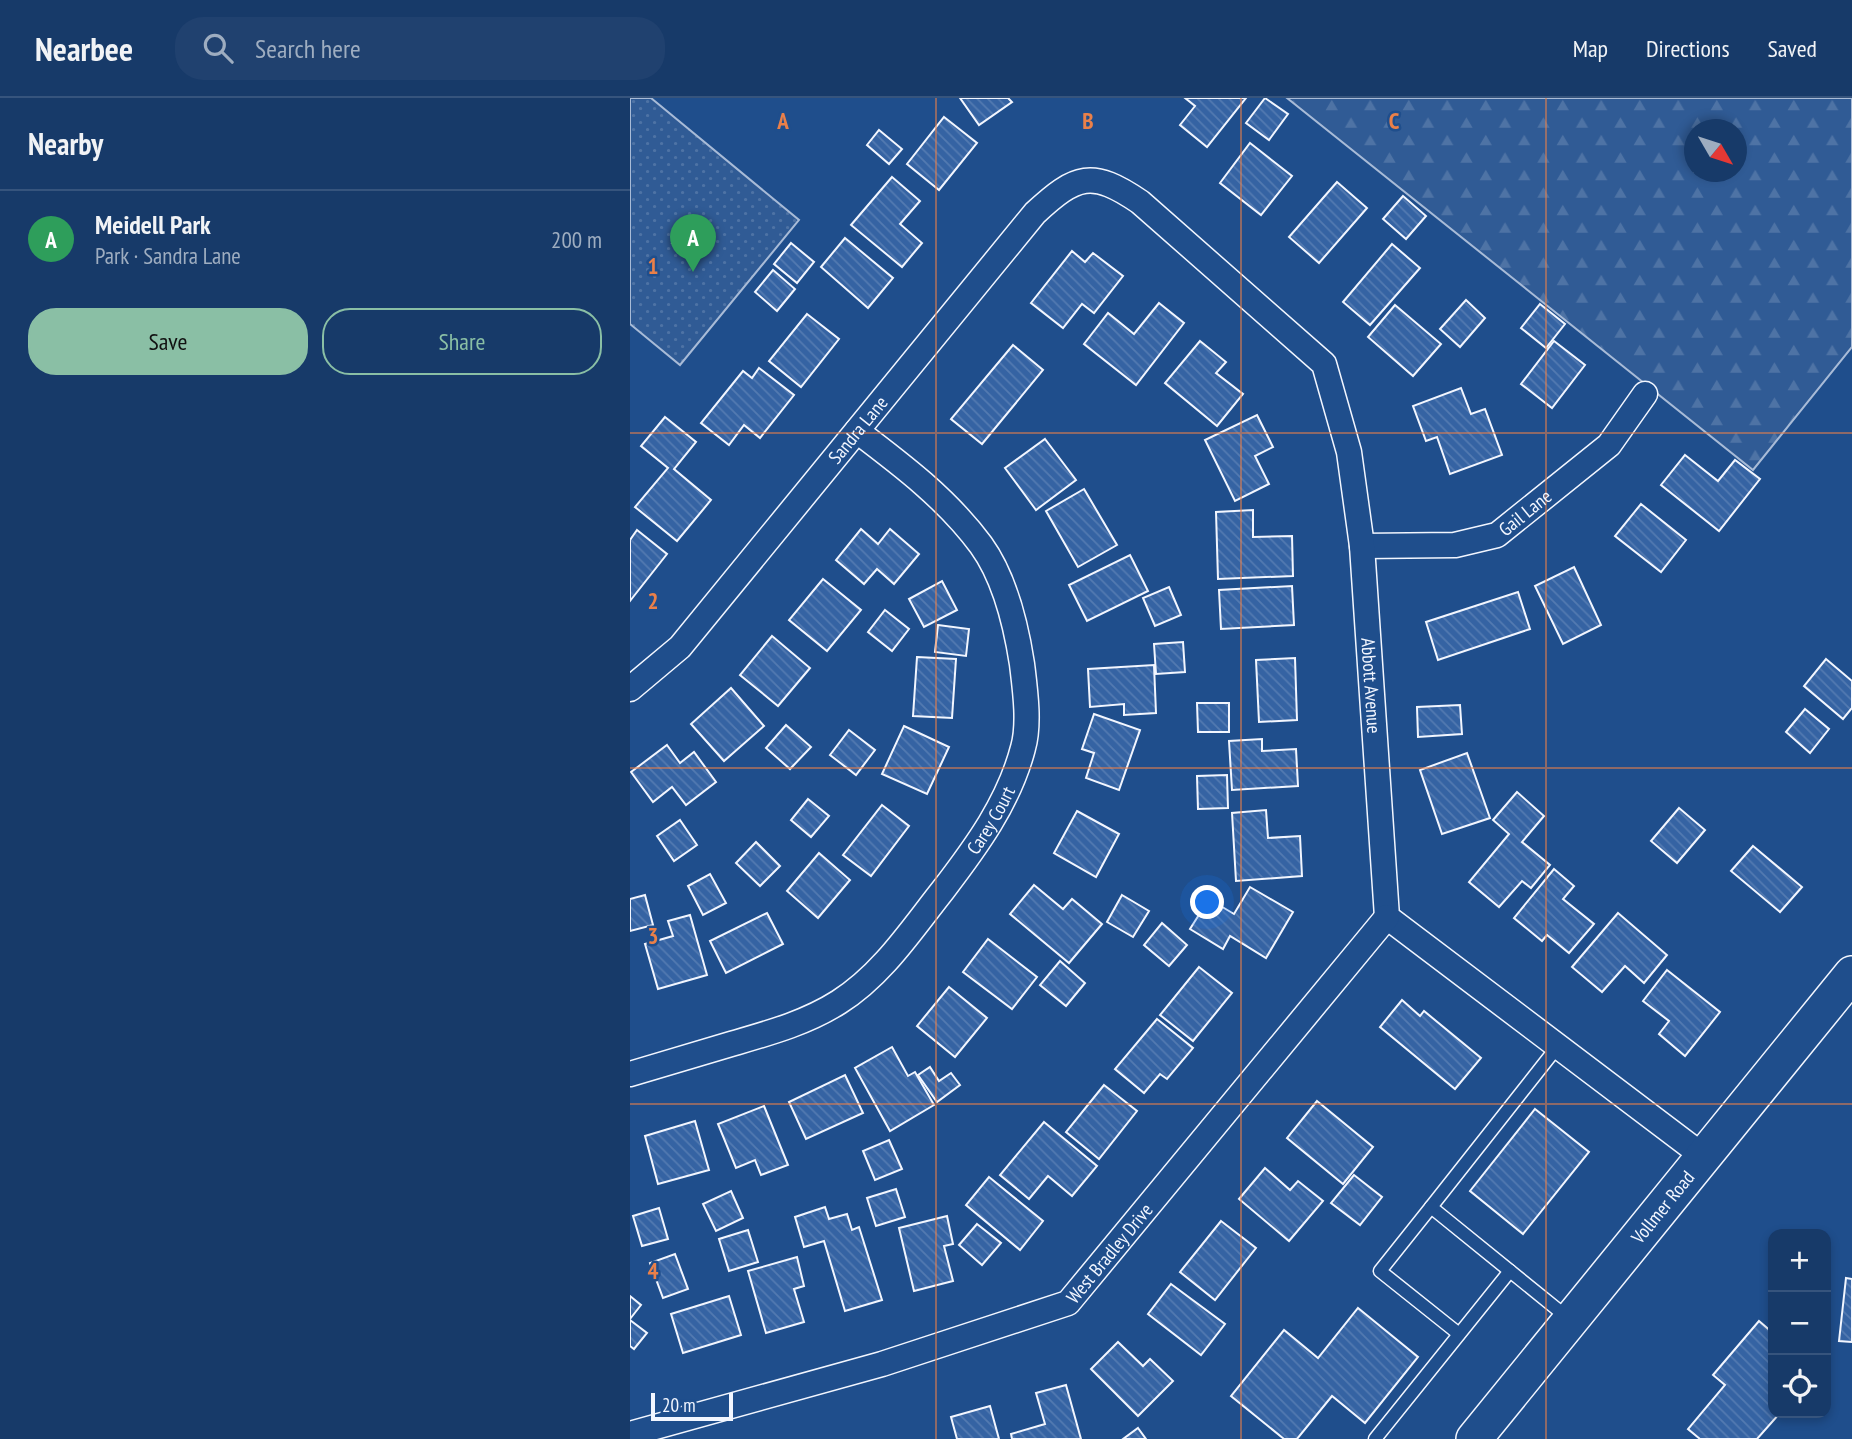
<!DOCTYPE html>
<html lang="en">
<head>
<meta charset="utf-8">
<style>
  body { margin:0; font-family:"PT Sans Narrow",sans-serif; background:#20416f; color:#f1f3f6 }
  .controls { position:absolute; right:21px; bottom:21px; display:grid; overflow:hidden; border-radius:14px; box-shadow:0 4px 10px #0003 }
  .controls button { width:63px; height:63px; display:grid; place-items:center; padding:0; border:0; border-bottom:2px solid #36547d; background:#173a69; color:#f1f3f6; font:35px sans-serif }
  .compass { position:absolute; left:1054px; top:21px; width:63px; height:63px; border-radius:50%; background:#173a69; box-shadow:0 4px 10px #0003; rotate:129deg }
  .scale { position:absolute; left:21px; bottom:18px; width:82px; box-sizing:border-box; padding-left:7px; border:4px solid #f2f6ff; border-top:0; font-size:19px; line-height:24px; white-space:nowrap; color:#f2f6ff; -webkit-text-stroke:5px #1f4e8c; paint-order:stroke }
  .you { position:absolute; left:578px; top:805px; width:24px; height:24px; margin:-18px; border:5px solid #fff; border-radius:50%; background:#1a73e8; box-shadow:0 0 0 10px #1a73e833 }
  .badge { display:grid; place-items:center; width:46px; height:46px; border-radius:50%; background:#8abfa5; color:#fff; font-size:23px; font-weight:700 }
  .pin { position:absolute; translate:-50% -58px; filter:drop-shadow(0 2px 4px #0008) }
  .pin::after { content:''; position:absolute; top:37px; width:24px; height:21px; background:inherit; clip-path:polygon(0 0,100% 0,50% 100%) }
  .list { margin:0; padding:0; list-style:none }
  h2 { display:flex; justify-content:space-between; align-items:center; height:91px; margin:0; padding:0 28px; font-size:30px }
  h2 small { font-size:23px; font-weight:400; color:#9eadc0 }
  .list li { display:grid; grid-template-columns:46px 1fr auto; gap:21px; align-items:center; box-sizing:border-box; height:98px; padding:0 28px; border-top:2px solid #36547d }
  .list b { display:block; font-size:26px; white-space:nowrap }
  .list p { margin:0; font-size:23px; white-space:nowrap; color:#9eadc0 }
  .list em { font-size:23px; font-style:normal; color:#9eadc0 }
  .actions { display:flex; gap:14px; padding:21px 28px }
  .actions a { flex:1; padding:16px 0; border:2px solid #8abfa5; border-radius:28px; text-align:center; font-size:24px; color:#8abfa5 }
  .actions .main { background:#8abfa5; color:#111 }
  .icon { flex:none; width:38px; height:38px; fill:none; stroke:currentColor; stroke-width:2; stroke-linecap:round; stroke-linejoin:round }
  .map { position:relative; flex:none; width:1222px; height:1341px; overflow:hidden }
  header { display:flex; align-items:center; gap:42px; box-sizing:border-box; height:98px; padding:0 35px; background:#173a69; border-bottom:2px solid #36547d }
  header strong { font-size:33px }
  nav { display:flex; gap:38px; margin-inline-start:auto; font-size:24px }
  .search { width:490px; height:63px; background:#20416f; display:flex; align-items:center; gap:18px; box-sizing:border-box; padding:0 24px; border-radius:28px; color:#9eadc0; font-size:26px }
  main { display:flex }
  aside { flex:1; background:#173a69 }
  .map>svg:first-child { display:block }
</style>
</head>
<body>
<header>
<strong>Nearbee</strong>
<div class="search"><svg class="icon" aria-label="search" viewBox="0 0 24 24"><circle cx="10" cy="10" r="6"/><path d="M15 15l6 6"/></svg>Search here</div>
<nav><a>Map</a><a>Directions</a><a>Saved</a></nav>
</header>
<main>
<aside>
<h2>Nearby<small></small></h2>
<ul class="list">
<li><span class="badge" style="background:#2e9e5b">A</span><div><b>Meidell Park</b><p>Park · Sandra Lane</p></div><em>200 m</em></li>
</ul>
<div class="actions"><a class="main">Save</a><a>Share</a></div>
</aside>
<div class="map">
<svg width="1222" height="1341" viewBox="0 0 1222 1341">
  <defs>
    <pattern id="forest-firs" width="22" height="20" patternUnits="userSpaceOnUse" patternTransform="scale(1.75)"><rect width="22" height="20" fill="#305b95"/><path d="M5 1l3.5 6h-7zM16 11l3.5 6h-7z" fill="#4e73a5"/></pattern>
    <pattern id="park-dots" width="8" height="8" patternUnits="userSpaceOnUse" patternTransform="scale(1.75)"><rect width="8" height="8" fill="#305b95"/><path d="M2 2h.1M6 6h.1" fill="none" stroke="#4e73a5" stroke-width="1.8" stroke-linecap="round"/></pattern>
    <pattern id="building-back-hatch" width="6" height="6" patternUnits="userSpaceOnUse" patternTransform="scale(1.75)"><rect width="6" height="6" fill="#3563a3"/><path d="M-1 5l2 2M0 0l6 6M5-1l2 2" fill="none" stroke="#537ab1"/></pattern>
  </defs>
  <rect width="100%" height="100%" fill="#1f4e8c"/>
  <!-- forest -->
  <path fill="url(#forest-firs)" stroke="#a8bbd7" stroke-width="2" fill-rule="evenodd" d="M657 0H1222V249L1123 372ZM1064 32H1106V74H1064Z"/>
  <!-- park -->
  <path fill="url(#park-dots)" stroke="#a8bbd7" stroke-width="2" d="M0 0H21L169 122 50 267 0 226Z"/>
  <!-- building -->
  <g fill="url(#building-back-hatch)" stroke="#f2f6ff" stroke-width="2">
    <path d="M330 0H378L382 4 349 27Z"/>
    <path d="M555 0H616L577 49 550 27 565 8Z"/>
    <path d="M635 0 658 16 639 42 616 25Z"/>
    <path d="M314 19 347 45 309 92 277 66Z"/>
    <path d="M249 32 272 51 259 66 237 47Z"/>
    <path d="M620 45 662 78 631 117 590 85Z"/>
    <path d="M262 79 290 103 270 126 292 145 272 169 221 127Z"/>
    <path d="M707 84 737 110 689 165 659 139Z"/>
    <path d="M773 98 796 118 776 141 753 121Z"/>
    <path d="M52 131 71 145 60 159 42 145Z"/>
    <path d="M215 140 263 180 238 210 191 169Z"/>
    <path d="M161 145 184 164 167 185 144 166Z"/>
    <path d="M762 146 790 170 740 227 713 204Z"/>
    <path d="M442 153 455 164 463 155 493 178 464 215 452 206 433 230 401 205Z"/>
    <path d="M143 172 165 191 147 213 125 194Z"/>
    <path d="M836 202 855 220 830 249 810 231Z"/>
    <path d="M529 205 554 225 506 287 454 246 478 215 504 236Z"/>
    <path d="M910 206 935 226 916 250 891 230Z"/>
    <path d="M765 207 811 246 783 278 738 239Z"/>
    <path d="M177 216 209 241 171 289 139 263Z"/>
    <path d="M570 243 596 264 586 275 613 296 587 328 535 285Z"/>
    <path d="M924 243 955 267 922 310 891 286Z"/>
    <path d="M383 247 413 272 352 346 321 321Z"/>
    <path d="M129 270 164 297 130 340 114 327 99 347 71 325 113 273 122 280Z"/>
    <path d="M831 290 841 316 855 311 872 357 820 376 807 339 796 343 783 308Z"/>
    <path d="M627 317 643 349 625 358 639 386 605 403 575 342Z"/>
    <path d="M35 319 66 344 44 371 81 402 47 443 5 409 38 370 11 348Z"/>
    <path d="M415 341 446 382 406 412 375 370Z"/>
    <path d="M1055 357 1088 383 1105 362 1130 381 1089 433 1031 387Z"/>
    <path d="M454 391 487 447 448 469 416 413Z"/>
    <path d="M1011 406 1056 442 1031 474 985 438Z"/>
    <path d="M623 412V439L662 438 663 478 588 481 586 414Z"/>
    <path d="M231 431 248 446 260 431 289 456 264 486 247 471 234 486 206 462Z"/>
    <path d="M7 432 37 456 0 503V442Z"/>
    <path d="M500 457 518 493 457 523 439 487Z"/>
    <path d="M944 469 971 527 933 546 905 488Z"/>
    <path d="M193 481 231 512 197 553 159 522Z"/>
    <path d="M312 483 327 512 294 529 279 501Z"/>
    <path d="M662 488 664 527 591 531 589 492Z"/>
    <path d="M539 489 551 517 525 528 513 500Z"/>
    <path d="M888 494 900 531 808 562 796 524Z"/>
    <path d="M255 512 279 531 262 553 238 534Z"/>
    <path d="M308 527 339 531 336 558 305 554Z"/>
    <path d="M142 538 180 570 148 608 110 577Z"/>
    <path d="M553 544 555 574 526 576 524 546Z"/>
    <path d="M287 559 326 561 322 620 283 618Z"/>
    <path d="M665 560 667 622 629 624 626 562Z"/>
    <path d="M1196 561 1222 583V610L1213 621 1174 588Z"/>
    <path d="M524 567 526 615 494 617V606L460 609 458 571Z"/>
    <path d="M101 590 134 628 94 663 61 626Z"/>
    <path d="M567 605H599V634H568Z"/>
    <path d="M830 607 832 636 788 639 787 609Z"/>
    <path d="M1175 611 1199 631 1180 655 1156 634Z"/>
    <path d="M464 616 510 632 489 692 456 680 464 655 452 651Z"/>
    <path d="M156 627 181 649 160 671 136 650Z"/>
    <path d="M274 628 319 649 297 696 252 676Z"/>
    <path d="M219 632 245 652 226 677 200 657Z"/>
    <path d="M632 641V653L666 651 668 688 602 692 599 643Z"/>
    <path d="M37 647 50 665 64 654 86 684 56 707 42 689 23 704 1 674Z"/>
    <path d="M837 655 860 720 812 736 790 672Z"/>
    <path d="M597 677 598 710 568 711 567 678Z"/>
    <path d="M887 694 914 718 892 744 920 767 901 790 892 783 869 809 839 784 879 736 863 722Z"/>
    <path d="M178 701 199 718 181 739 161 722Z"/>
    <path d="M252 707 279 728 241 778 213 757Z"/>
    <path d="M1049 710 1075 732 1047 765 1021 743Z"/>
    <path d="M636 712 638 740 670 738 672 778 606 783 602 715Z"/>
    <path d="M447 713 489 736 466 779 424 755Z"/>
    <path d="M50 722 67 747 44 763 27 738Z"/>
    <path d="M126 744 150 768 130 788 106 765Z"/>
    <path d="M1123 748 1172 789 1150 814 1101 773Z"/>
    <path d="M189 755 220 782 188 820 157 793Z"/>
    <path d="M924 771 944 788 933 801 964 826 939 855 917 837 912 843 884 820Z"/>
    <path d="M80 776 96 805 73 817 58 788Z"/>
    <path d="M404 787 433 811 442 801 472 826 439 865 380 816Z"/>
    <path d="M620 789 663 814 636 860 600 838 593 851 560 831 579 801 604 816Z"/>
    <path d="M15 797 23 827 0 833V801Z"/>
    <path d="M492 797 519 813 503 839 477 824Z"/>
    <path d="M137 815 153 846 96 875 80 843Z"/>
    <path d="M988 815 1037 857 1014 885 995 868 972 894 942 869Z"/>
    <path d="M60 817 77 877 28 891 15 846 43 838 38 823Z"/>
    <path d="M532 825 557 847 539 868 514 847Z"/>
    <path d="M358 841 407 879 382 911 333 874Z"/>
    <path d="M430 863 455 885 436 908 410 887Z"/>
    <path d="M569 869 602 895 563 943 530 917Z"/>
    <path d="M1037 872 1090 914 1055 958 1029 936 1039 923 1013 903Z"/>
    <path d="M319 889 357 920 325 959 287 928Z"/>
    <path d="M772 902 790 918 794 913 851 960 825 991 750 929Z"/>
    <path d="M527 921 563 950 537 981 530 976 514 995 485 971Z"/>
    <path d="M262 949 278 978 285 974 304 1007 260 1033 225 970Z"/>
    <path d="M300 969 309 983 321 975 330 987 307 1004 288 977Z"/>
    <path d="M215 977 233 1015 176 1041 159 1004Z"/>
    <path d="M474 987 507 1013 469 1061 436 1034Z"/>
    <path d="M687 1003 743 1049 713 1086 657 1040Z"/>
    <path d="M134 1008 158 1067 131 1077 125 1062 106 1070 88 1026Z"/>
    <path d="M905 1011 959 1054 893 1136 840 1093Z"/>
    <path d="M65 1023 79 1072 28 1086 15 1038Z"/>
    <path d="M414 1024 467 1068 442 1098 418 1078 399 1101 370 1077Z"/>
    <path d="M259 1042 272 1071 245 1082 233 1053Z"/>
    <path d="M635 1070 660 1092 668 1083 693 1103 659 1143 609 1101Z"/>
    <path d="M724 1077 752 1099 730 1127 701 1105Z"/>
    <path d="M359 1079 413 1123 390 1152 336 1107Z"/>
    <path d="M266 1091 275 1119 246 1128 237 1100Z"/>
    <path d="M101 1093 113 1120 86 1133 73 1106Z"/>
    <path d="M195 1109 199 1121 217 1116 222 1132 229 1129 252 1202 215 1213 194 1143 174 1149 165 1119Z"/>
    <path d="M29 1110 38 1141 12 1148 3 1118Z"/>
    <path d="M317 1118 323 1146 314 1148 323 1183 284 1193 269 1130Z"/>
    <path d="M591 1123 626 1150 585 1202 550 1174Z"/>
    <path d="M347 1126 371 1145 352 1167 329 1147Z"/>
    <path d="M118 1132 128 1164 99 1173 89 1141Z"/>
    <path d="M45 1156 58 1191 33 1200 20 1165Z"/>
    <path d="M167 1159 174 1188 164 1191 174 1224 136 1235 118 1173Z"/>
    <path d="M1216 1180 1222 1181V1244L1209 1243Z"/>
    <path d="M541 1186 595 1226 571 1257 518 1216Z"/>
    <path d="M0 1198 11 1207 0 1221Z"/>
    <path d="M99 1198 111 1237 53 1255 41 1216Z"/>
    <path d="M728 1210 788 1259 735 1325 702 1298 667 1341H654L601 1298 654 1232 688 1260Z"/>
    <path d="M0 1222 17 1235 4 1251 0 1248Z"/>
    <path d="M1129 1223 1143 1235V1315H1150L1127 1341H1070L1058 1331 1095 1287 1083 1277Z"/>
    <path d="M488 1244 513 1268 520 1261 543 1283 508 1318 461 1271Z"/>
    <path d="M436 1287 451 1341H382L381 1336 415 1326 406 1295Z"/>
    <path d="M360 1308 369 1341H327L321 1319Z"/>
    <path d="M508 1330 516 1341H493Z"/>
  </g>
  <g fill="none" stroke-linecap="round" stroke-linejoin="round">
    <defs>
      <g id="service">
        <path d="M928 948 801 1109 938 1220"/>
        <path d="M801 1109 750 1173 829 1236"/>
        <path d="M745 1341 880 1173"/>
      </g>
      <g id="minor">
        <path id="s1" d="M732 448 825 447 867 437 979 347 1015 296"/>
        <path id="s2" d="M0 591 50 549 405 115C446 77 462 71 510 104L694 266 719 354 732 448 757 819 1073 1058"/>
        <path id="s3" d="M0 976C34 966 68 956 101 946 139 935 176 925 209 904 252 877 282 831 313 792 346 749 379 704 393 650 400 626 395 591 392 566 386 527 375 480 351 447 317 401 272 367 227 333"/>
        <path id="s4" d="M0 1336 252 1266 438 1205 757 819"/>
      </g>
      <g id="secondary">
        <path id="s5" d="M844 1341 1222 876"/>
      </g>
    </defs>
    <!-- service casing -->
    <use href="#service" stroke="#f2f6ff" stroke-width="15"/>
    <!-- minor casing -->
    <use href="#minor" stroke="#f2f6ff" stroke-width="27"/>
    <!-- secondary casing -->
    <use href="#secondary" stroke="#f2f6ff" stroke-width="38"/>
    <!-- service -->
    <use href="#service" stroke="#1f4e8c" stroke-width="12"/>
    <!-- minor -->
    <use href="#minor" stroke="#1f4e8c" stroke-width="24"/>
    <!-- secondary -->
    <use href="#secondary" stroke="#1f4e8c" stroke-width="35"/>
  </g>
  <!-- grid -->
  <path fill="none" stroke="#ea8049" stroke-width="2" stroke-opacity="0.55" d="M306 0V1341M611 0V1341M916 0V1341M0 335H1222M0 670H1222M0 1006H1222"/>
  <g text-anchor="middle" dominant-baseline="central" stroke-width="5" stroke-linejoin="round" paint-order="stroke">
    <!-- street labels -->
    <g font-size="19" fill="#f2f6ff" stroke="#1f4e8c">
      <text stroke="none"><textPath href="#s2" startOffset="346">Sandra Lane</textPath></text>
      <text stroke="none"><textPath href="#s1" startOffset="172">Gail Lane</textPath></text>
      <text stroke="none"><textPath href="#s2" startOffset="1318">Abbott Avenue</textPath></text>
      <text stroke="none"><textPath href="#s3" startOffset="460">Carey Court</textPath></text>
      <text stroke="none"><textPath href="#s5" startOffset="299">Vollmer Road</textPath></text>
      <text stroke="none"><textPath href="#s4" startOffset="522">West Bradley Drive</textPath></text>
    </g>
  </g>
  <g font-size="23" text-anchor="middle" font-weight="bold" fill="#ea8049" stroke="#1f4e8c" stroke-width="5" stroke-linejoin="round" paint-order="stroke">
    <text x="153" y="31">A</text>
    <text x="458" y="31">B</text>
    <text x="764" y="31">C</text>
    <text x="23" y="176">1</text>
    <text x="23" y="511">2</text>
    <text x="23" y="846">3</text>
    <text x="23" y="1181">4</text>
  </g>
</svg>
<div class="controls">
<button>+</button>
<button>−</button>
<button><svg class="icon" aria-label="locate" viewBox="0 0 24 24"><circle cx="12" cy="12" r="6"/><path d="M12 2v4M12 18v4M2 12h4M18 12h4"/></svg></button>
</div>
<svg class="compass" viewBox="-18 -18 36 36"><path d="M0-13l5 13h-10z" fill="#e53935"/><path d="M0 13l5-13h-10z" fill="#9eadc0"/></svg>
<div class="scale">20 m</div>
<div class="you"></div>
<div class="pin badge" style="left:63px;top:174px;background:#2e9e5b">A</div>
</div>
</main>
</body>
</html>
